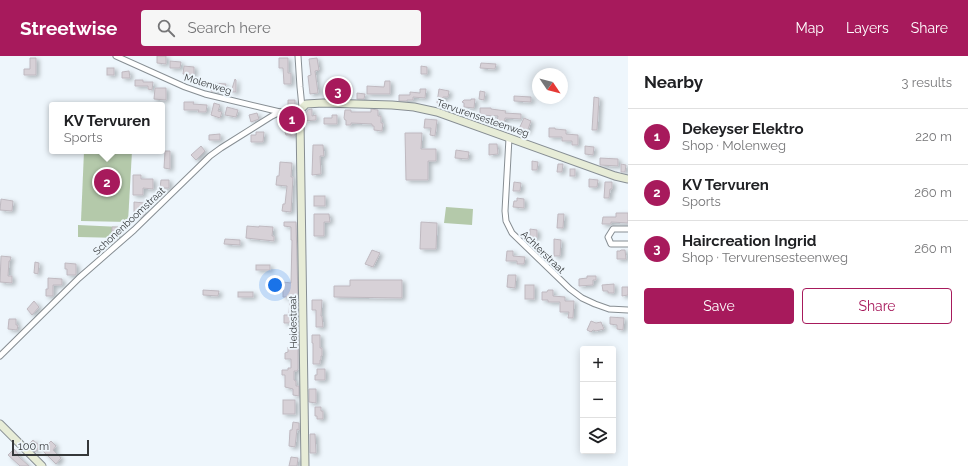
<!DOCTYPE html>
<html lang="en">
<head>
<meta charset="utf-8">
<style>
  body { margin:0; font-family:Raleway,sans-serif; background:#f6f6f6; color:#202124 }
  .controls { position:absolute; right:12px; bottom:12px; display:grid; overflow:hidden; border-radius:4px; box-shadow:0 2px 10px #0003 }
  .controls button { width:36px; height:36px; display:grid; place-items:center; padding:0; border:0; border-bottom:1px solid #e0e0e0; background:#fff; color:#202124; font:20px sans-serif }
  .compass { position:absolute; left:532px; top:12px; width:36px; height:36px; border-radius:50%; background:#fff; box-shadow:0 2px 10px #0003; rotate:125deg }
  .scale { position:absolute; left:12px; bottom:10px; width:77px; box-sizing:border-box; padding-left:4px; border:2px solid #35383a; border-top:0; font-size:11px; line-height:14px; white-space:nowrap; color:#35383a; -webkit-text-stroke:3px #eef6fc; paint-order:stroke }
  .you { position:absolute; left:275px; top:229px; width:14px; height:14px; margin:-10px; border:3px solid #fff; border-radius:50%; background:#1a73e8; box-shadow:0 0 0 6px #1a73e833 }
  .badge { display:grid; place-items:center; width:26px; height:26px; border-radius:50%; background:#a71a5c; color:#fff; font-size:13px; font-weight:700 }
  .pin { position:absolute; translate:-50% -50%; border:2px solid #fff; box-shadow:0 1px 4px #0006 }
  .popup { position:absolute; left:49px; top:46px; width:116px; height:52px; box-sizing:border-box; display:grid; place-content:center; border-radius:4px; background:#fff; filter:drop-shadow(0 1px 3px #0005); font-size:13px; white-space:nowrap; color:#757577 }
  .popup b { font-size:15px; color:#202124 }
  .popup::after { content:''; position:absolute; left:50%; top:100%; margin-left:-8px; border:8px solid transparent; border-top-color:#fff }
  .list { margin:0; padding:0; list-style:none }
  h2 { display:flex; justify-content:space-between; align-items:center; height:52px; margin:0; padding:0 16px; font-size:17px }
  h2 small { font-size:13px; font-weight:400; color:#757577 }
  .list li { display:grid; grid-template-columns:26px 1fr auto; gap:12px; align-items:center; box-sizing:border-box; height:56px; padding:0 16px; border-top:1px solid #e0e0e0 }
  .list b { display:block; font-size:15px; white-space:nowrap }
  .list p { margin:0; font-size:13px; white-space:nowrap; color:#757577 }
  .list em { font-size:13px; font-style:normal; color:#757577 }
  .actions { display:flex; gap:8px; padding:12px 16px }
  .actions a { flex:1; padding:9px 0; border:1px solid #a71a5c; border-radius:4px; text-align:center; font-size:14px; color:#a71a5c }
  .actions .main { background:#a71a5c; color:#fff }
  .icon { flex:none; width:22px; height:22px; fill:none; stroke:currentColor; stroke-width:2; stroke-linecap:round; stroke-linejoin:round }
  .map { position:relative; flex:none; width:628px; height:410px; overflow:hidden }
  header { display:flex; align-items:center; gap:24px; box-sizing:border-box; height:56px; padding:0 20px; background:#a71a5c; color:#fff }
  header strong { font-size:19px }
  nav { display:flex; gap:22px; margin-inline-start:auto; font-size:14px }
  .search { width:280px; height:36px; background:#f6f6f6; display:flex; align-items:center; gap:10px; box-sizing:border-box; padding:0 14px; border-radius:4px; color:#757577; font-size:15px }
  main { display:flex }
  aside { flex:1; background:#fff }
  .map>svg:first-child { display:block }
</style>
</head>
<body>
<header>
<strong>Streetwise</strong>
<div class="search"><svg class="icon" aria-label="search" viewBox="0 0 24 24"><circle cx="10" cy="10" r="6"/><path d="M15 15l6 6"/></svg>Search here</div>
<nav><a>Map</a><a>Layers</a><a>Share</a></nav>
</header>
<main>
<div class="map">
<svg width="628" height="410" viewBox="0 0 628 410">
  <defs>
    <filter id="shadow"><feDropShadow dx="3" dy="2" stdDeviation="2" flood-color="#0004"/></filter>
  </defs>
  <rect width="100%" height="100%" fill="#eef6fc"/>
  <!-- green -->
  <g fill="#b4c9aa">
    <path d="M84 95H132L128 166 81 165Z"/>
    <path d="M446 151 473 153 472 169 444 167Z"/>
    <path d="M78 169 121 171 120 182 78 181Z"/>
  </g>
  <!-- building -->
  <g fill="#d7d1d7" stroke="#bfb9c0" filter="url(#shadow)">
    <path d="M157 0H166V8L157 7Z"/>
    <path d="M30 2H36V19H24V13H30Z"/>
    <path d="M279 2H288V17H291V28H284L283 12H279Z"/>
    <path d="M317 2 319 14 315 15 318 37 310 38 308 20 311 19 309 3Z"/>
    <path d="M170 5 181 6 180 12H170Z"/>
    <path d="M481 7 496 8 495 13 480 12Z"/>
    <path d="M184 10 194 11V19L183 18Z"/>
    <path d="M421 10 427 11V18H421Z"/>
    <rect x="107" y="12" width="7" height="7"/>
    <path d="M129 15 130 22H122V16Z"/>
    <path d="M235 23 236 24V36H231Z"/>
    <path d="M135 24H143V26H153L152 34 148 33V30H135Z"/>
    <path d="M385 25H390V38H367V30L384 31Z"/>
    <path d="M212 27 226 28 224 35H211Z"/>
    <rect x="333" y="29" width="14" height="9"/>
    <path d="M155 32H166V44L154 43Z"/>
    <path d="M420 33H426L425 42 413 41V44H407V45H399V39H410V36L420 37Z"/>
    <path d="M439 33 449 35 448 41H443L442 48 437 47Z"/>
    <path d="M480 35 485 36 484 44 479 43Z"/>
    <path d="M357 37 365 38 364 43H357Z"/>
    <path d="M514 40 531 41V46L514 45Z"/>
    <path d="M594 41 599 42 597 74H592Z"/>
    <path d="M471 43H475L474 52 464 51V47L462 46 464 44H471Z"/>
    <path d="M288 44H295V51L288 52Z"/>
    <path d="M184 46H194L193 48 207 49 206 56H198L199 54H184Z"/>
    <path d="M214 47 220 49 218 55 222 56 220 62 211 59Z"/>
    <path d="M227 51 238 54 236 61 225 59Z"/>
    <path d="M480 52H491V53L506 55 505 57 521 58V63L505 62 504 67 497 66 498 60 480 59Z"/>
    <path d="M312 53V60L316 59V64L305 65V56H307V54Z"/>
    <path d="M371 53 378 54V60H381V67H383L382 75 374 74V70H372V68L351 67V69H346V64H345L344 62 345 54H351V56H371Z"/>
    <path d="M257 57 259 63 251 66 249 59Z"/>
    <path d="M295 59V80H291V79H286L285 76V69H283V64H284V61H286V60Z"/>
    <path d="M332 59H337V68H324V62H332Z"/>
    <path d="M524 62 531 65 527 76 519 73Z"/>
    <path d="M425 63 437 64 435 80 430 79 431 72H424Z"/>
    <path d="M549 72H555V73L566 74V78L578 79V89H572V85H562V81H549Z"/>
    <path d="M256 76H264L263 86H251V79H256Z"/>
    <path d="M405 77H422L421 93H436V105H428V124H406Z"/>
    <path d="M220 78V84H209V79Z"/>
    <path d="M489 88H497L498 98 489 99Z"/>
    <path d="M313 89H323L324 100H320L321 118 312 119Z"/>
    <path d="M201 90 205 95 196 104 191 99Z"/>
    <path d="M585 90 594 91 593 99 585 98Z"/>
    <path d="M456 94 469 96 468 103 455 102Z"/>
    <path d="M165 95H170V113L164 112Z"/>
    <path d="M600 102 618 103V110L600 109Z"/>
    <path d="M532 105 538 106 537 114H532Z"/>
    <path d="M280 106 292 107 291 121H293L291 156 282 155 283 148H285L287 130 276 129 277 120H279Z"/>
    <path d="M558 108H563L562 116H557Z"/>
    <path d="M621 108 626 109 625 116H621Z"/>
    <rect x="570" y="113" width="5" height="7"/>
    <path d="M133 119H141V123H153V133L143 132V139H133Z"/>
    <path d="M589 123 598 124 597 131H589Z"/>
    <path d="M161 124H169V132H160Z"/>
    <path d="M514 126 521 127 520 135H513Z"/>
    <path d="M605 126H612V133H610L609 142H604Z"/>
    <rect x="314" y="140" width="11" height="10"/>
    <path d="M517 142 524 143V152L513 151 514 145H517Z"/>
    <path d="M1 143 13 145 12 155 0 154Z"/>
    <path d="M134 146 145 147 144 156H143V160L134 159Z"/>
    <path d="M616 157H628V167L611 166V168H602L603 161H616Z"/>
    <path d="M314 158H329L330 166H324V180H314Z"/>
    <path d="M558 158H564L563 172H557Z"/>
    <path d="M284 166H296L298 243H294V267H284V259H289L290 241H283V226L291 227 292 184H291V171L284 170Z"/>
    <path d="M421 166 437 167 436 193H420Z"/>
    <path d="M247 170 259 171V170L273 171 272 180H274V185L246 182Z"/>
    <path d="M112 171H118L117 181H112Z"/>
    <path d="M530 173 537 174V182H530Z"/>
    <path d="M225 183 240 184V189L224 188Z"/>
    <path d="M554 183 561 184 560 200H554Z"/>
    <path d="M372 194 380 197 373 211 365 208Z"/>
    <path d="M621 194H625L626 203H617V195H620Z"/>
    <path d="M507 195H513V200L525 201 524 208H517V205H506Z"/>
    <path d="M1 200 11 201 10 205H9L8 220H12V227L0 226Z"/>
    <path d="M35 206 39 207 38 218 34 217Z"/>
    <path d="M65 207 76 208V219H67V213H65Z"/>
    <rect x="256" y="209" width="14" height="5"/>
    <path d="M508 219H516L515 232 507 231Z"/>
    <path d="M587 220H596V224H593V229L579 230V223L587 222Z"/>
    <path d="M48 222 62 223V229H53V240H46V233H48Z"/>
    <path d="M350 224H402V242L334 241V230H350Z"/>
    <path d="M614 228V237H608V235H603L602 229Z"/>
    <rect x="525" y="229" width="9" height="14"/>
    <path d="M622 231H628V239L622 240Z"/>
    <path d="M203 234 219 235 218 240 203 239Z"/>
    <path d="M548 234H553V240L565 241V245H574L573 262H568L569 256H560V246H548V244H542V236H547Z"/>
    <rect x="238" y="236" width="15" height="5"/>
    <path d="M312 244H322L321 260H322L323 271H316V254H312Z"/>
    <path d="M34 245 39 251 32 259 27 253Z"/>
    <path d="M610 261 624 262 623 274 617 273V269L610 268Z"/>
    <path d="M9 263H16V269H18L17 274 8 273Z"/>
    <path d="M591 265 596 267 601 266 604 273 596 275 593 274 591 276 587 274Z"/>
    <path d="M294 276H298V313L297 315H294V324H295V325H296V330H299V340L293 339V333L285 331V319H282V314H288V312H291V303H285V297L288 296V291H292L291 284 295 283Z"/>
    <path d="M312 279H320V292H322V300H321V304H320V308H313V287H312Z"/>
    <path d="M317 313H325V324H315V319H317Z"/>
    <path d="M309 333H316V347L309 346Z"/>
    <rect x="283" y="344" width="12" height="14"/>
    <path d="M315 351H321V355H323V363H317V360H315Z"/>
    <path d="M293 366 299 367V374L297 373 295 391 289 390 290 374H292Z"/>
    <path d="M310 378H315L316 397H310Z"/>
    <path d="M33 384 40 390 35 396 28 389Z"/>
    <path d="M51 385 56 390 53 394 61 402 56 408 42 394Z"/>
    <path d="M14 393 19 399 18 400 29 410H20L8 399Z"/>
    <path d="M291 401 298 402 297 410H289Z"/>
  </g>
  <g fill="none" stroke-linecap="round" stroke-linejoin="round">
    <defs>
      <g id="street">
        <path d="M116 0 185 31 205 38 280 56 300 55"/>
        <path d="M298 0 300 31 302 51"/>
        <path d="M509 82 505 155 506 165 512 177 570 233 582 242 595 248 609 253 628 254"/>
        <path d="M628 173H613L608 181 611 188H628"/>
        <path d="M0 300 79 222 134 174 210 100 221 92 272 60 280 56"/>
      </g>
      <g id="secondary">
        <path d="M0 368 42 410"/>
        <path d="M305 410 300 63V54L306 48 323 47 392 49 414 51 437 56 615 120 628 123"/>
      </g>
    </defs>
    <!-- street casing -->
    <use href="#street" stroke="#878e93" stroke-width="7"/>
    <!-- secondary casing -->
    <use href="#secondary" stroke="#878e93" stroke-width="9"/>
    <!-- street -->
    <use href="#street" stroke="#fff" stroke-width="5"/>
    <!-- secondary -->
    <use href="#secondary" stroke="#e7ecd7" stroke-width="7"/>
  </g>
  <g text-anchor="middle" dominant-baseline="central" stroke-width="4" stroke-linejoin="round" paint-order="stroke">
    <!-- street labels -->
    <g font-size="10" fill="#35383a" stroke="#eef6fc">
      <text transform="translate(208 28) rotate(17)">Molenweg</text>
      <text transform="translate(483 62) rotate(19)">Tervurensesteenweg</text>
      <text transform="translate(129 165) rotate(-43)">Schonenboomstraat</text>
      <text transform="translate(543 196) rotate(44)">Achterstraat</text>
      <text transform="translate(293 266) rotate(-91)">Heidestraat</text>
    </g>
  </g>
</svg>
<div class="controls">
<button>+</button>
<button>−</button>
<button><svg class="icon" aria-label="layers" viewBox="0 0 24 24"><path d="M12 4l9 5-9 5-9-5zM3 14l9 5 9-5"/></svg></button>
</div>
<svg class="compass" viewBox="-18 -18 36 36"><path d="M0-13l5 13h-10z" fill="#e53935"/><path d="M0 13l5-13h-10z" fill="#757577"/></svg>
<div class="scale">100 m</div>
<div class="you"></div>
<div class="pin badge" style="left:292px;top:63px">1</div>
<div class="pin badge" style="left:107px;top:126px">2</div>
<div class="popup"><b>KV Tervuren</b>Sports</div>
<div class="pin badge" style="left:338px;top:35px">3</div>
</div>
<aside>
<h2>Nearby<small>3 results</small></h2>
<ul class="list">
<li><span class="badge">1</span><div><b>Dekeyser Elektro</b><p>Shop · Molenweg</p></div><em>220 m</em></li>
<li><span class="badge">2</span><div><b>KV Tervuren</b><p>Sports</p></div><em>260 m</em></li>
<li><span class="badge">3</span><div><b>Haircreation Ingrid</b><p>Shop · Tervurensesteenweg</p></div><em>260 m</em></li>
</ul>
<div class="actions"><a class="main">Save</a><a>Share</a></div>
</aside>
</main>
</body>
</html>
